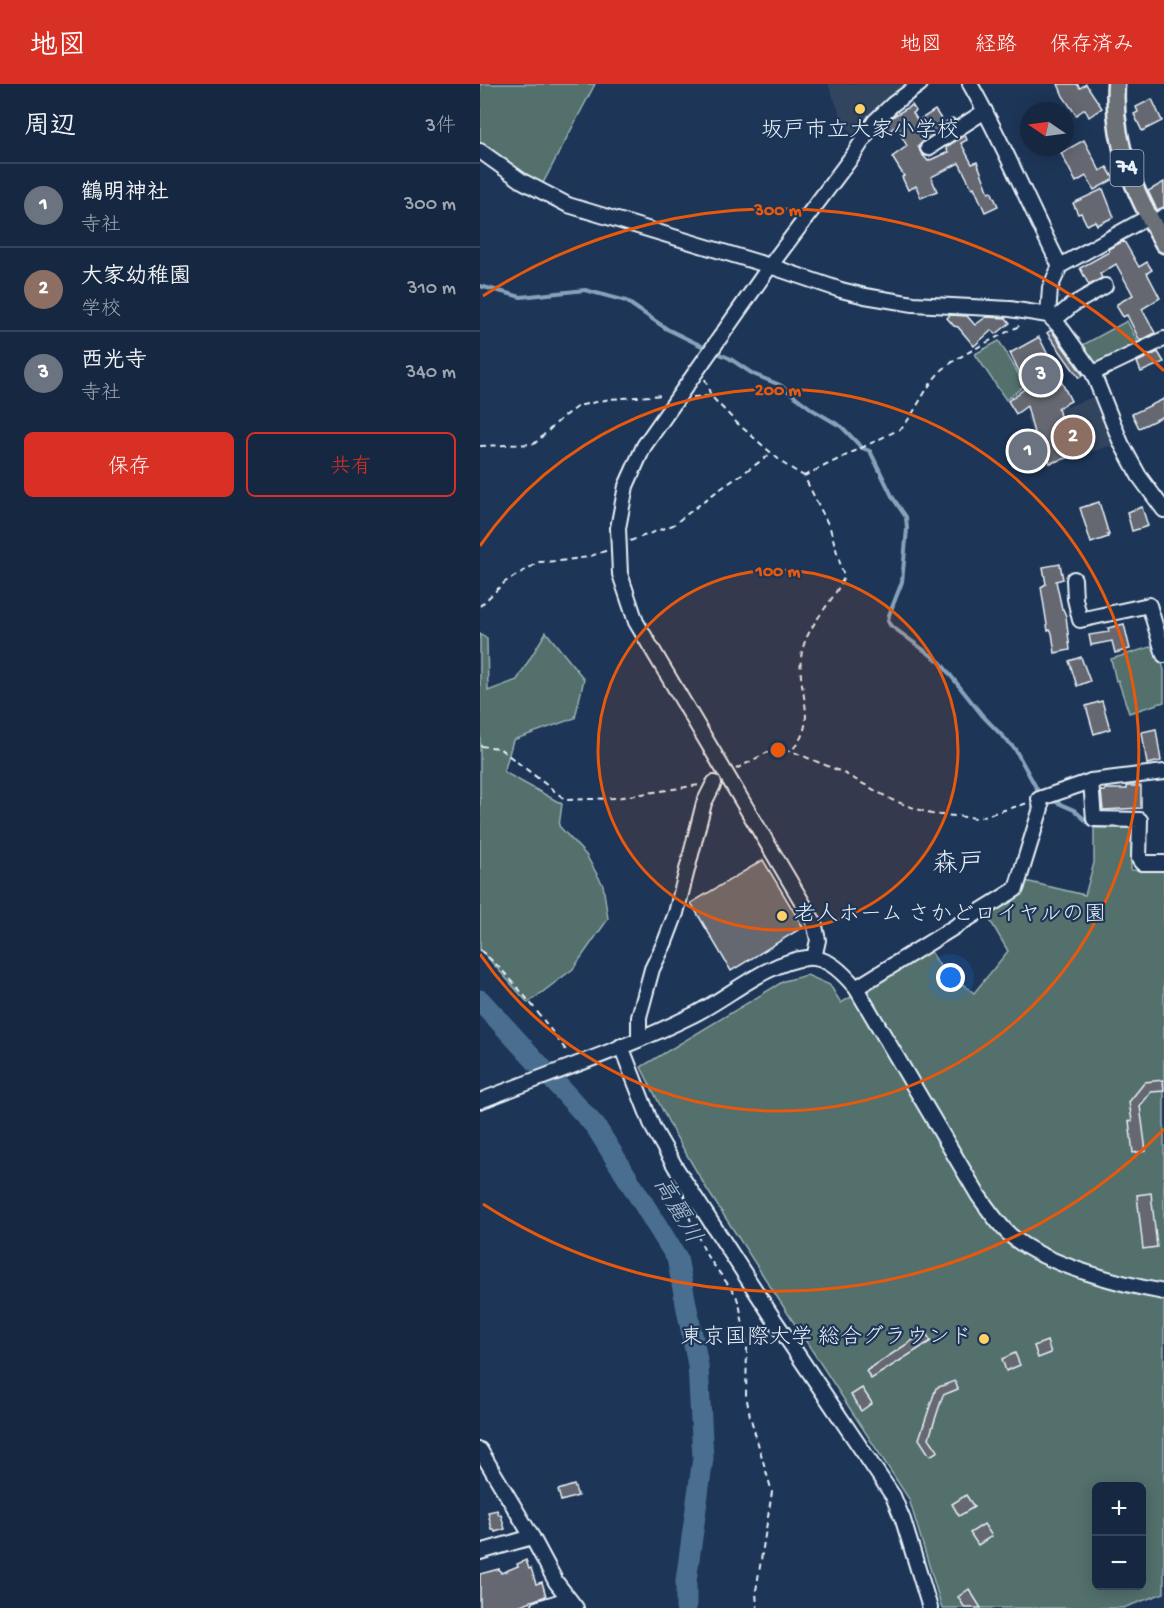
<!DOCTYPE html>
<html lang="ja">
<head>
<meta charset="utf-8">
<style>
  body { margin:0; font-family:"Gochi Hand","Klee One",sans-serif; background:#1f3048; color:#f1f3f6 }
  .controls { position:absolute; right:18px; bottom:18px; display:grid; overflow:hidden; border-radius:9px; box-shadow:0 3px 15px #0003 }
  .controls button { width:54px; height:54px; display:grid; place-items:center; padding:0; border:0; border-bottom:2px solid #35445a; background:#162841; color:#f1f3f6; font:30px sans-serif }
  .compass { position:absolute; left:540px; top:18px; width:54px; height:54px; border-radius:50%; background:#162841; box-shadow:0 3px 15px #0003; rotate:283deg }
  .you { position:absolute; left:471px; top:894px; width:21px; height:21px; margin:-15px; border:4px solid #fff; border-radius:50%; background:#1a73e8; box-shadow:0 0 0 9px #1a73e833 }
  .badge { display:grid; place-items:center; width:39px; height:39px; border-radius:50%; background:#d93025; color:#fff; font-size:20px; font-weight:700 }
  .pin { position:absolute; translate:-50% -50%; border:3px solid #fff; box-shadow:0 2px 6px #0006 }
  .list { margin:0; padding:0; list-style:none }
  h2 { display:flex; justify-content:space-between; align-items:center; height:78px; margin:0; padding:0 24px; font-size:26px }
  h2 small { font-size:20px; font-weight:400; color:#9ea6b1 }
  .list li { display:grid; grid-template-columns:39px 1fr auto; gap:18px; align-items:center; box-sizing:border-box; height:84px; padding:0 24px; border-top:2px solid #35445a }
  .list b { display:block; font-size:22px; white-space:nowrap }
  .list p { margin:0; font-size:20px; white-space:nowrap; color:#9ea6b1 }
  .list em { font-size:20px; font-style:normal; color:#9ea6b1 }
  .actions { display:flex; gap:12px; padding:18px 24px }
  .actions a { flex:1; padding:14px 0; border:2px solid #d93025; border-radius:9px; text-align:center; font-size:21px; color:#d93025 }
  .actions .main { background:#d93025; color:#fff }
  .map { position:relative; flex:none; width:684px; height:1524px; overflow:hidden }
  header { display:flex; align-items:center; gap:36px; box-sizing:border-box; height:84px; padding:0 30px; background:#d93025; color:#fff }
  header strong { font-size:28px }
  nav { display:flex; gap:33px; margin-inline-start:auto; font-size:21px }
  main { display:flex }
  aside { flex:1; background:#162841 }
  .map>svg:first-child { display:block }
</style>
</head>
<body>
<header>
<strong>地図</strong>
<nav><a>地図</a><a>経路</a><a>保存済み</a></nav>
</header>
<main>
<aside>
<h2>周辺<small>3件</small></h2>
<ul class="list">
<li><span class="badge" style="background:#6b7280">1</span><div><b>鶴明神社</b><p>寺社</p></div><em>300 m</em></li>
<li><span class="badge" style="background:#8d6e63">2</span><div><b>大家幼稚園</b><p>学校</p></div><em>310 m</em></li>
<li><span class="badge" style="background:#6b7280">3</span><div><b>西光寺</b><p>寺社</p></div><em>340 m</em></li>
</ul>
<div class="actions"><a class="main">保存</a><a>共有</a></div>
</aside>
<div class="map">
<svg width="684" height="1524" viewBox="0 0 684 1524">
  <rect width="100%" height="100%" fill="#1d3557"/>
  <filter id="ink" filterUnits="userSpaceOnUse"><feTurbulence type="fractalNoise" baseFrequency=".0167" numOctaves="2"/><feDisplacementMap in="SourceGraphic" scale="12" xChannelSelector="R" yChannelSelector="G"/><feConvolveMatrix kernelMatrix="1 2 1 2 8 2 1 2 1" color-interpolation-filters="sRGB"/></filter>
  <g filter="url(#ink)">
    <!-- built -->
    <g fill="#33445e">
      <path d="M348 0H434L378 57 363 38Z"/>
      <path d="M618 311 636 360 566 382 550 346 546 332 560 328 563 332Z"/>
    </g>
    <!-- green -->
    <g fill="#526f6d" stroke="#9db0b2" stroke-width="1.5" fill-rule="evenodd">
      <path d="M0 0H115L62 101 35 86 0 59Z"/>
      <path d="M647 237 660 262 616 283 601 262Z"/>
      <path d="M519 257 545 301 526 316 495 270Z"/>
      <path d="M66 548 104 595 95 634 33 656 24 688 82 720 79 742 106 771 123 801 128 835 93 885 48 919 0 865V550L7 555 8 607 37 596Z"/>
      <path d="M677 561 684 586V618L649 629 638 596 636 597 631 575Z"/>
      <path d="M614 744H652L651 786 684 787V1509L643 1524H462L429 1415 228 1107 194 1049 161 983 304 897 327 891 350 901 361 919 450 866 460 882 494 909 528 867 507 831 540 812 545 797 605 811 614 779ZM616 1402H662V1502H616Z"/>
    </g>
    <g fill="none" stroke-linecap="round" stroke-linejoin="round">
      <!-- stream -->
      <g stroke="#88a2ba" stroke-width="4">
        <path d="M0 202 41 213 105 206 146 217 187 245 228 265"/>
        <path d="M235 268 249 274 273 290 300 301 333 326 362 343 382 364 390 367 413 414 426 433 427 445 422 498 409 531 408 537 410 541 460 578 502 631 535 665 558 707 563 710"/>
        <path d="M569 715 594 726 611 741H616"/>
      </g>
      <!-- river -->
      <path stroke="#486e90" stroke-width="21" d="M0 916 116 1043 197 1174 218 1281 223 1374 206 1497V1524"/>
    </g>
    <!-- building -->
    <g fill="#65676f" stroke="#e8f1f8" stroke-width="1.5">
      <path d="M578 0H597L600 4 606 0 622 24 609 33 605 25 596 31 583 12Z"/>
      <path d="M672 15 682 37 662 47 654 30 658 28 656 23Z"/>
      <path d="M432 21 436 27 433 29 438 37 455 26 464 39 473 34 475 36 438 62 441 69 448 77 468 68 466 63 485 51 487 56 481 59 492 80 497 78 509 109 511 107 518 122 505 128 494 103 492 104 479 79 451 93 457 107 441 114 436 102 428 106 422 93 424 92 412 73 427 62 416 42 407 49 402 43 412 33Z"/>
      <path d="M604 56 620 87 627 83 634 95 614 106 606 92 596 98 581 69Z"/>
      <path d="M684 98V123L677 126 668 107Z"/>
      <path d="M623 105 634 133 617 141 615 137 607 141 601 129 598 130 593 119Z"/>
      <path d="M644 157 659 183 667 178 672 186 667 189 680 214 662 225 675 249 660 257 647 231 643 233 637 223V220L653 211 636 180 620 190 622 194 609 201 600 184 629 168 628 165Z"/>
      <path d="M470 231 487 232 495 241 506 233 526 234 530 239 516 250 512 246 494 262 478 243 474 242 467 234Z"/>
      <path d="M571 246 603 291 599 294 567 249Z"/>
      <path d="M559 253 591 317 578 324 585 352 591 351 597 371 570 379 564 358 548 376 538 368 554 349 547 322 536 330 528 317 547 303 530 269Z"/>
      <path d="M678 268 684 278 661 288 657 278Z"/>
      <path d="M684 315V332L659 344 652 330Z"/>
      <path d="M619 418 629 451H627L628 453 611 459 600 424Z"/>
      <path d="M662 423 668 442 652 447 647 428Z"/>
      <path d="M580 480 583 495 576 497 582 525H583L586 532 590 566 575 569 572 549 570 546 568 547 561 503 566 500 563 483Z"/>
      <path d="M644 540 650 565 635 569 632 557 611 561 609 551 629 548 628 544Z"/>
      <path d="M601 573 610 597 597 602 589 577Z"/>
      <path d="M622 617 630 645 614 650 606 622Z"/>
      <path d="M676 645 681 677 667 680 662 648Z"/>
      <path d="M647 702H661V724L623 726 621 707H625V705H647Z"/>
      <path d="M283 776 323 843 251 887 211 819Z"/>
      <path d="M683 996 684 1007 671 1008 660 1022 666 1067 653 1069 649 1037H652L649 1018 665 998Z"/>
      <path d="M671 1109 677 1163 663 1165 657 1111Z"/>
      <path d="M445 1248 451 1257 391 1295 386 1287Z"/>
      <path d="M567 1257 571 1269 558 1274 554 1262Z"/>
      <path d="M535 1269 540 1281 526 1287 522 1275Z"/>
      <path d="M475 1297 478 1305 463 1311 449 1354 458 1367 450 1372 439 1355 456 1304Z"/>
      <path d="M382 1304 392 1319 381 1327 371 1311Z"/>
      <path d="M94 1401 98 1412 81 1417 78 1406Z"/>
      <path d="M486 1411 494 1423 479 1432 472 1420Z"/>
      <path d="M17 1426 19 1431H21L25 1445 15 1448 14 1446H12L8 1428Z"/>
      <path d="M504 1440 512 1452 498 1461 490 1449Z"/>
      <path d="M46 1476 49 1485 51 1484 56 1500 62 1498 66 1512 32 1524H0V1490L19 1485 21 1489 38 1482 37 1480Z"/>
      <path d="M489 1505 501 1524H485L478 1513Z"/>
    </g>
    <g fill="none" stroke-linecap="round" stroke-linejoin="round">
      <defs>
        <g id="minor">
          <path d="M490 0C524 59 549 122 580 182"/>
          <path d="M448 64 505 27"/>
          <path d="M0 67 42 97 88 121 290 182 361 206 385 212 433 220 530 225 568 231 581 244 613 289 641 359 659 392 684 426"/>
          <path d="M673 140 684 132"/>
          <path d="M568 231 570 204 580 182 668 133"/>
          <path d="M574 236 592 221 625 202"/>
          <path d="M613 289 684 255"/>
          <path d="M594 495 595 515 600 536 669 521 684 571"/>
          <path d="M611 697 614 735 660 736 659 775 662 779H684"/>
          <path d="M334 874 338 856 334 838 156 538 140 490 138 444 146 402 164 362 290 182 374 70 395 37 413 20 440 0"/>
          <path d="M376 904 536 805 561 724 559 715 611 697 684 688"/>
          <path d="M159 954V933L172 885 185 858 196 829 224 719 234 699"/>
          <path d="M141 962 173 1044 196 1084 295 1237 413 1412 423 1436 450 1524"/>
          <path d="M0 1017C71 989 145 965 213 931 249 913 287 878 327 874 348 872 364 890 376 904L498 1111C508 1125 517 1139 530 1151 563 1180 640 1200 684 1208"/>
          <path d="M0 1366 52 1453 76 1498 96 1524"/>
          <path d="M0 1468 52 1453"/>
          <path d="M59 1524 88 1515"/>
        </g>
        <path id="major" d="M636 0C632 60 655 110 684 160"/>
      </defs>
      <!-- minor casing -->
      <use href="#minor" stroke="#e8f1f8" stroke-width="18"/>
      <!-- major casing -->
      <use href="#major" stroke="#e8f1f8" stroke-width="21"/>
      <!-- path -->
      <g stroke="#e8f1f8" stroke-width="2" stroke-dasharray="6 4.5" stroke-linecap="butt">
        <path d="M225 295 231 312 257 339 304 380 324 392 350 444 364 493C352 521 324 543 321 574 317 609 340 637 311 667"/>
        <path d="M213 313 231 312"/>
        <path d="M0 362 54 360 84 332 98 322 130 315 184 311"/>
        <path d="M324 392 422 344C436 327 444 306 458 290 472 274 522 251 543 240"/>
        <path d="M150 457 193 441 236 408 291 370"/>
        <path d="M0 522 25 498 59 478 80 477 108 473 128 466"/>
        <path d="M0 662 19 664 86 716 136 714 219 701"/>
        <path d="M256 685 288 668 311 667 362 688 412 716 451 730 497 734 548 719"/>
        <path d="M0 866C35 895 61 933 88 969"/>
        <path d="M204 1122 227 1172 256 1211 260 1224 267 1264 266 1311 270 1332 292 1408 276 1507 277 1524"/>
      </g>
      <!-- minor -->
      <use href="#minor" stroke="#1d3557" stroke-width="14"/>
      <!-- major -->
      <use href="#major" stroke="#6b7074" stroke-width="16"/>
    </g>
  </g>
  <!-- distance rings -->
  <circle cx="298" cy="666" r="180" fill="#e8590c" fill-opacity=".12"/>
  <g fill="none" stroke="#e8590c" stroke-width="3">
    <circle cx="298" cy="666" r="180"/>
    <path d="M0 462A361 361 0 1 1 0 870"/>
    <path d="M684 1045A541 541 0 0 1 3 1120M3 212A541 541 0 0 1 684 287"/>
  </g>
  <!-- markers -->
  <g fill="#ffd166" stroke="#1d3557" stroke-width="2">
    <circle cx="380" cy="25" r="6"/>
    <circle cx="302" cy="832" r="6"/>
    <circle cx="504" cy="1255" r="6"/>
  </g>
  <g text-anchor="middle" dominant-baseline="central" stroke-width="4.5" stroke-linejoin="round" paint-order="stroke">
    <!-- shield labels -->
    <rect fill="#1d3557" stroke="#abb9c8" stroke-width="1.5" x="630.5" y="66" width="33" height="36" rx="4.5"/>
    <g font-size="21" font-weight="bold" fill="#e8f1f8">
      <text x="647" y="84">74</text>
    </g>
    <!-- poi labels -->
    <g font-size="22" fill="#e8f1f8" stroke="#1d3557">
      <text x="380" y="48">坂戸市立大家小学校</text>
      <text x="314" y="832" text-anchor="start">老人ホーム さかどロイヤルの園</text>
      <text x="492" y="1255" text-anchor="end">東京国際大学 総合グラウンド</text>
    </g>
    <!-- water labels -->
    <g font-size="24" font-style="italic" fill="#b0c3d4" stroke="#1d3557">
      <text transform="translate(196 1127) rotate(60)">高麗川</text>
    </g>
    <!-- quarter labels -->
    <g font-size="26" fill="#e8f1f8" stroke="#1d3557">
      <text x="478" y="782">森戸</text>
    </g>
  </g>
  <circle cx="298" cy="666" r="9" fill="#e8590c" stroke="#1d3557" stroke-width="3"/>
  <g font-size="18" text-anchor="middle" font-weight="bold" fill="#e8590c" stroke="#1d3557" stroke-width="4.5" stroke-linejoin="round" paint-order="stroke">
    <text x="298" y="131">300 m</text>
    <text x="298" y="311">200 m</text>
    <text x="298" y="492">100 m</text>
  </g>
</svg>
<div class="controls">
<button>+</button>
<button>−</button>
</div>
<svg class="compass" viewBox="-18 -18 36 36"><path d="M0-13l5 13h-10z" fill="#e53935"/><path d="M0 13l5-13h-10z" fill="#9ea6b1"/></svg>
<div class="you"></div>
<div class="pin badge" style="left:548px;top:367px;background:#6b7280">1</div>
<div class="pin badge" style="left:593px;top:353px;background:#8d6e63">2</div>
<div class="pin badge" style="left:561px;top:291px;background:#6b7280">3</div>
</div>
</main>
</body>
</html>
